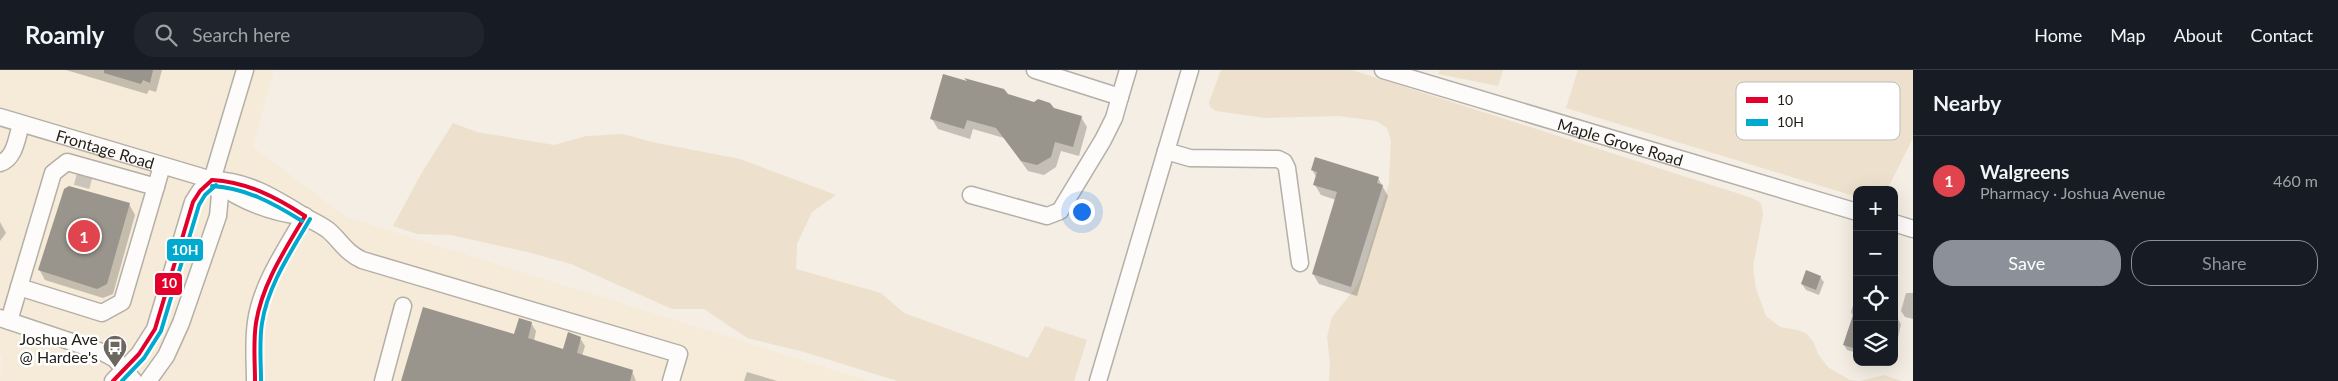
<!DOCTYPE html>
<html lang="en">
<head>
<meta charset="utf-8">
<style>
  body { margin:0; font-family:Lato,sans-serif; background:#20242c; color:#f1f3f6 }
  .controls { position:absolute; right:15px; bottom:15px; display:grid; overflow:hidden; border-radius:10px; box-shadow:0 5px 20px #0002 }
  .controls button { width:45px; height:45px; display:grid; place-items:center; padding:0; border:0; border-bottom:1px solid #363941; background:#171b24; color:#f1f3f6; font:25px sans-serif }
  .you { position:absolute; left:1081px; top:141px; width:18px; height:18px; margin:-12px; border:4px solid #fff; border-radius:50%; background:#1a73e8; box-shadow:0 0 0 8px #1a73e833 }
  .badge { display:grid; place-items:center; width:32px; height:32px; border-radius:50%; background:#8c9099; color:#fff; font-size:16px; font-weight:700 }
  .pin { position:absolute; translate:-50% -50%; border:2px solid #fff; box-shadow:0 1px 5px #0006 }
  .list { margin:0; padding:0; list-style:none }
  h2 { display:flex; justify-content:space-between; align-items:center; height:65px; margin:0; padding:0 20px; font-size:21px }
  h2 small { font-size:16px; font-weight:400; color:#9ea1a6 }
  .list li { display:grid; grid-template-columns:32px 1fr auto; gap:15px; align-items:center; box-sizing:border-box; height:90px; padding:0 20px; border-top:1px solid #363941 }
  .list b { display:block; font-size:19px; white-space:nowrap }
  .list p { margin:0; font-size:16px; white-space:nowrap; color:#9ea1a6 }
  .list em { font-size:16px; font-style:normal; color:#9ea1a6 }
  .actions { display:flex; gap:10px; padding:15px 20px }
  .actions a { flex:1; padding:11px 0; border:1px solid #8c9099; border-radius:20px; text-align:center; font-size:18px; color:#8c9099 }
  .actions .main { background:#8c9099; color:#fff }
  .icon { flex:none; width:28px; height:28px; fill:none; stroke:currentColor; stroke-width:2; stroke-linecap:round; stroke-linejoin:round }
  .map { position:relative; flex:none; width:1913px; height:311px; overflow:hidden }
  header { display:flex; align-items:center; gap:30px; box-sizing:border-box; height:70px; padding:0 25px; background:#171b24; border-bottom:1px solid #363941 }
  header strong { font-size:24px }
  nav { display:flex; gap:28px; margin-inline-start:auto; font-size:18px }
  .search { width:350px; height:45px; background:#20242c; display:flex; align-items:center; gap:12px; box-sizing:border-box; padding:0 18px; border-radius:20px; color:#9ea1a6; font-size:19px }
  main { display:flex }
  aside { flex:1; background:#171b24 }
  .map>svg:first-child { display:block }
</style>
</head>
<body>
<header>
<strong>Roamly</strong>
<div class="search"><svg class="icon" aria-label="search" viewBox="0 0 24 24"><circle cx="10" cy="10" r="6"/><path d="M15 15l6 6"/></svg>Search here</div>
<nav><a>Home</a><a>Map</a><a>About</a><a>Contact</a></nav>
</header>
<main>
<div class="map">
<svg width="1913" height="311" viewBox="0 0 1913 311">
  <rect width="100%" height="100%" fill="#f4eee4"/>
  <!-- built -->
  <path fill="#f6ebd8" d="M0 0H274L253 77 346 147 869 311H0L2 286 0 284Z"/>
  <!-- green -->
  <g fill="#ede1cd">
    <path d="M1221 0H1352L1752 128 1761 133 1763 144 1753 197 1756 219 1766 246 1780 257 1798 260 1807 264 1814 273 1818 284 1828 297 1850 310 1860 311 1884 305 1902 311H1329L1330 294 1327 267 1332 247 1354 220 1362 205 1389 113 1391 71 1387 58 1376 51 1339 46 1265 48 1216 41 1210 37 1209 32Z"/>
    <path d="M1440 0H1503L1498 16 1438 4Z"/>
    <path d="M1578 0H1913V68L1887 120H1857V127L1566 38Z"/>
    <path d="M453 53 477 62 554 75 586 66 623 64 652 72 740 89 836 125 812 142 797 174 796 199 881 223 904 243 1028 288 1045 256 1087 270 1074 311H897L804 282 747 268 704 239H672L571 194 531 183 451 165 417 164 393 156 421 104Z"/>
  </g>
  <!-- shadow -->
  <g fill="#0003">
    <path d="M66 0H162L156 22 149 20 147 24Z"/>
    <path d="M1007 25 1081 47 1087 57 1079 86 1061 81 1056 97 1044 105 1028 101 1004 68 973 59 970 69 938 59 932 49Z"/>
    <path d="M1312 100 1378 108 1388 126 1357 226 1319 214 1313 204 1336 130 1321 125 1315 115 1317 108Z"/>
    <path d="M129 134 135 145 113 224 103 228 45 210 39 199Z"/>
    <path d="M0 152 6 163 0 171Z"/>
    <path d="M1820 207 1824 212 1819 225 1806 220 1802 214Z"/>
    <path d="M1857 222V283L1847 280 1844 275 1853 246 1851 242Z"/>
    <path d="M1906 223H1913V249L1905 247 1901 241Z"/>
    <path d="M1894 248 1898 249 1901 254 1898 268 1894 267Z"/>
    <path d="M531 253 536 261 534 271 564 280 580 268 585 276 582 286 632 301 636 311H402L515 265Z"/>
    <path d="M747 302 777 311H744Z"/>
  </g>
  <!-- building -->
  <g fill="#99958d">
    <path d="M104 0H153L150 13 143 10 141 14 104 3Z"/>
    <path d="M943 4 967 11 964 8 1004 19 1008 24 1034 32 1038 29 1050 33 1054 38 1082 46 1073 77 1055 72 1051 87 1037 95 1021 91 996 58 967 50 964 59 930 49Z"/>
    <path d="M1315 87 1379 107 1377 113 1383 115 1351 217 1312 204 1337 122 1313 115 1317 102 1311 100Z"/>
    <path d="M69 116 130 133 107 214 97 219 38 200 64 119Z"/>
    <path d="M1806 200 1821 206 1816 220 1801 214Z"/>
    <path d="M423 237 514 264 519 248 532 252 528 268 563 279 568 262 581 267 577 283 633 300 630 311H401Z"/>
    <path d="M1855 239H1857V279L1843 275Z"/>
  </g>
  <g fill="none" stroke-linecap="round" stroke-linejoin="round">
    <!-- minor-tunnel -->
    <path stroke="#cac4bb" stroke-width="16" stroke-dasharray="16 8" stroke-linecap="butt" d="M76 107 94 112"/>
    <defs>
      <g id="minor">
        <path d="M1035 0 1120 27 1128 0"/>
        <path id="s1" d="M1383 0 1857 142"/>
        <path id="s2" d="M0 47 212 110C247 110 276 129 304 146 312 151 320 154 328 160 340 170 346 183 362 190L679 284 671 311"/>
        <path d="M1166 81 1190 88 1278 89 1284 92 1287 98 1300 193"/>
        <path d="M0 93C15 89 17 67 21 54"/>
        <path d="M214 111C241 131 268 142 301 146"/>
        <path d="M971 125 1047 146 1060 141 1103 70 1114 48 1120 27"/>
        <path d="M1894 153 1913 159"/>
        <path d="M19 217 53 103 67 92 156 117"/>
        <path d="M0 248 102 282 115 289 134 311"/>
        <path d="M9 251 19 217 102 243 122 232 162 96"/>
        <path d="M113 311 139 284 155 259 193 132 200 121 212 110 245 0"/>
        <path d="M148 311 166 286 181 253 218 146 220 125 212 110"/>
        <path d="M255 311C255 292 253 272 256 252 261 215 286 179 305 146"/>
        <path d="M383 311 403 236"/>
        <path d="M1098 311 1190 0"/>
      </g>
    </defs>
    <!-- minor casing -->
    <use href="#minor" stroke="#b4afa7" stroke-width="19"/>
    <!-- minor -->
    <use href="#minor" stroke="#fdfcfb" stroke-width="16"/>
    <defs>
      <g id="bus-1">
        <path d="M212 110C247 112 276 127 305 146"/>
        <path d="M113 311 139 284 155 259 193 132 200 121 212 110"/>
        <path d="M255 311C255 292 253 272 256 253 262 214 285 180 305 146"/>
      </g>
      <g id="bus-2">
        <path d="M212 116C246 118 273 133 302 151"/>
        <path d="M122 311 144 288 161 261 199 135 205 125 216 115"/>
        <path d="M261 311C261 292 259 272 262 253 268 215 291 182 310 149"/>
      </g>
    </defs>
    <!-- bus-1 casing -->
    <use href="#bus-1" stroke="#fff" stroke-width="8"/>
    <!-- bus-2 casing -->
    <use href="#bus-2" stroke="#fff" stroke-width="8"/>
    <!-- bus-1 -->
    <use href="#bus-1" stroke="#e4002b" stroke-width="4"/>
    <!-- bus-2 -->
    <use href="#bus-2" stroke="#00a9ce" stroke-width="4"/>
  </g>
  <!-- icons -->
  <defs>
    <symbol id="bus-pin" viewBox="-11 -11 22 30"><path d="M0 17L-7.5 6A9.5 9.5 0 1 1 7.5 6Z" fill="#6c675f" stroke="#fff"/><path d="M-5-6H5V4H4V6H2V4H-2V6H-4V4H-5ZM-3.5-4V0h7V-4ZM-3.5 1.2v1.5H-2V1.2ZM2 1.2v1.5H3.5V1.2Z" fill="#fff"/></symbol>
  </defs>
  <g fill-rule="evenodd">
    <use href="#bus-pin" x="101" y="263" width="28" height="38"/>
  </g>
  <g text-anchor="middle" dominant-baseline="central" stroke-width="5" stroke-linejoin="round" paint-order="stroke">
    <!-- street labels -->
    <g font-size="16" fill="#221e17" stroke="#fff">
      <text stroke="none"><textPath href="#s1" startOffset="248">Maple Grove Road</textPath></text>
      <text stroke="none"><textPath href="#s2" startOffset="110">Frontage Road</textPath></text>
    </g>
    <!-- poi labels -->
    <g font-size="16" fill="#221e17" stroke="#fff" text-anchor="end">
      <text x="98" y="268">Joshua Ave<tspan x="98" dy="18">@ Hardee's</tspan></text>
    </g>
  </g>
  <!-- legend -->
  <rect x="1736" y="12" width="164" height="58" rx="8" fill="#fff" stroke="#bdbcb9" stroke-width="1"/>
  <rect x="1746" y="27" width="22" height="6" fill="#e4002b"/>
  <rect x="1746" y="49" width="22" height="7" fill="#00a9ce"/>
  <g font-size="14" fill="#221e17">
    <text x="1777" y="35">10</text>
    <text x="1777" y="57">10H</text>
  </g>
  <g stroke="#fff" stroke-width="2">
    <rect x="166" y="168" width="38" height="24" rx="5" fill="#00a9ce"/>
    <rect x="154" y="202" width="29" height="24" rx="5" fill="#e4002b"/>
  </g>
  <g font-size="14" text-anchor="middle" font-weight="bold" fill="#fff">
    <text x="185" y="185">10H</text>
    <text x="169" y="218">10</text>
  </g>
</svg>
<div class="controls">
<button>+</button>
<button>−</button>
<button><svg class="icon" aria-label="locate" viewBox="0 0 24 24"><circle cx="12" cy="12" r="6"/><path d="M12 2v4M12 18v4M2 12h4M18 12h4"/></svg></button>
<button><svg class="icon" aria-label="layers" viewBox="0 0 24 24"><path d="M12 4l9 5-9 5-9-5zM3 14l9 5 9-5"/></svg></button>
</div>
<div class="you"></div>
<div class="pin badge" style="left:84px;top:166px;background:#e0444e">1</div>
</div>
<aside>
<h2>Nearby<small></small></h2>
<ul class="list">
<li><span class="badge" style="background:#e0444e">1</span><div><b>Walgreens</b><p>Pharmacy · Joshua Avenue</p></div><em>460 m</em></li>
</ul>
<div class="actions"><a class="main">Save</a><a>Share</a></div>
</aside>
</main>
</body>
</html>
